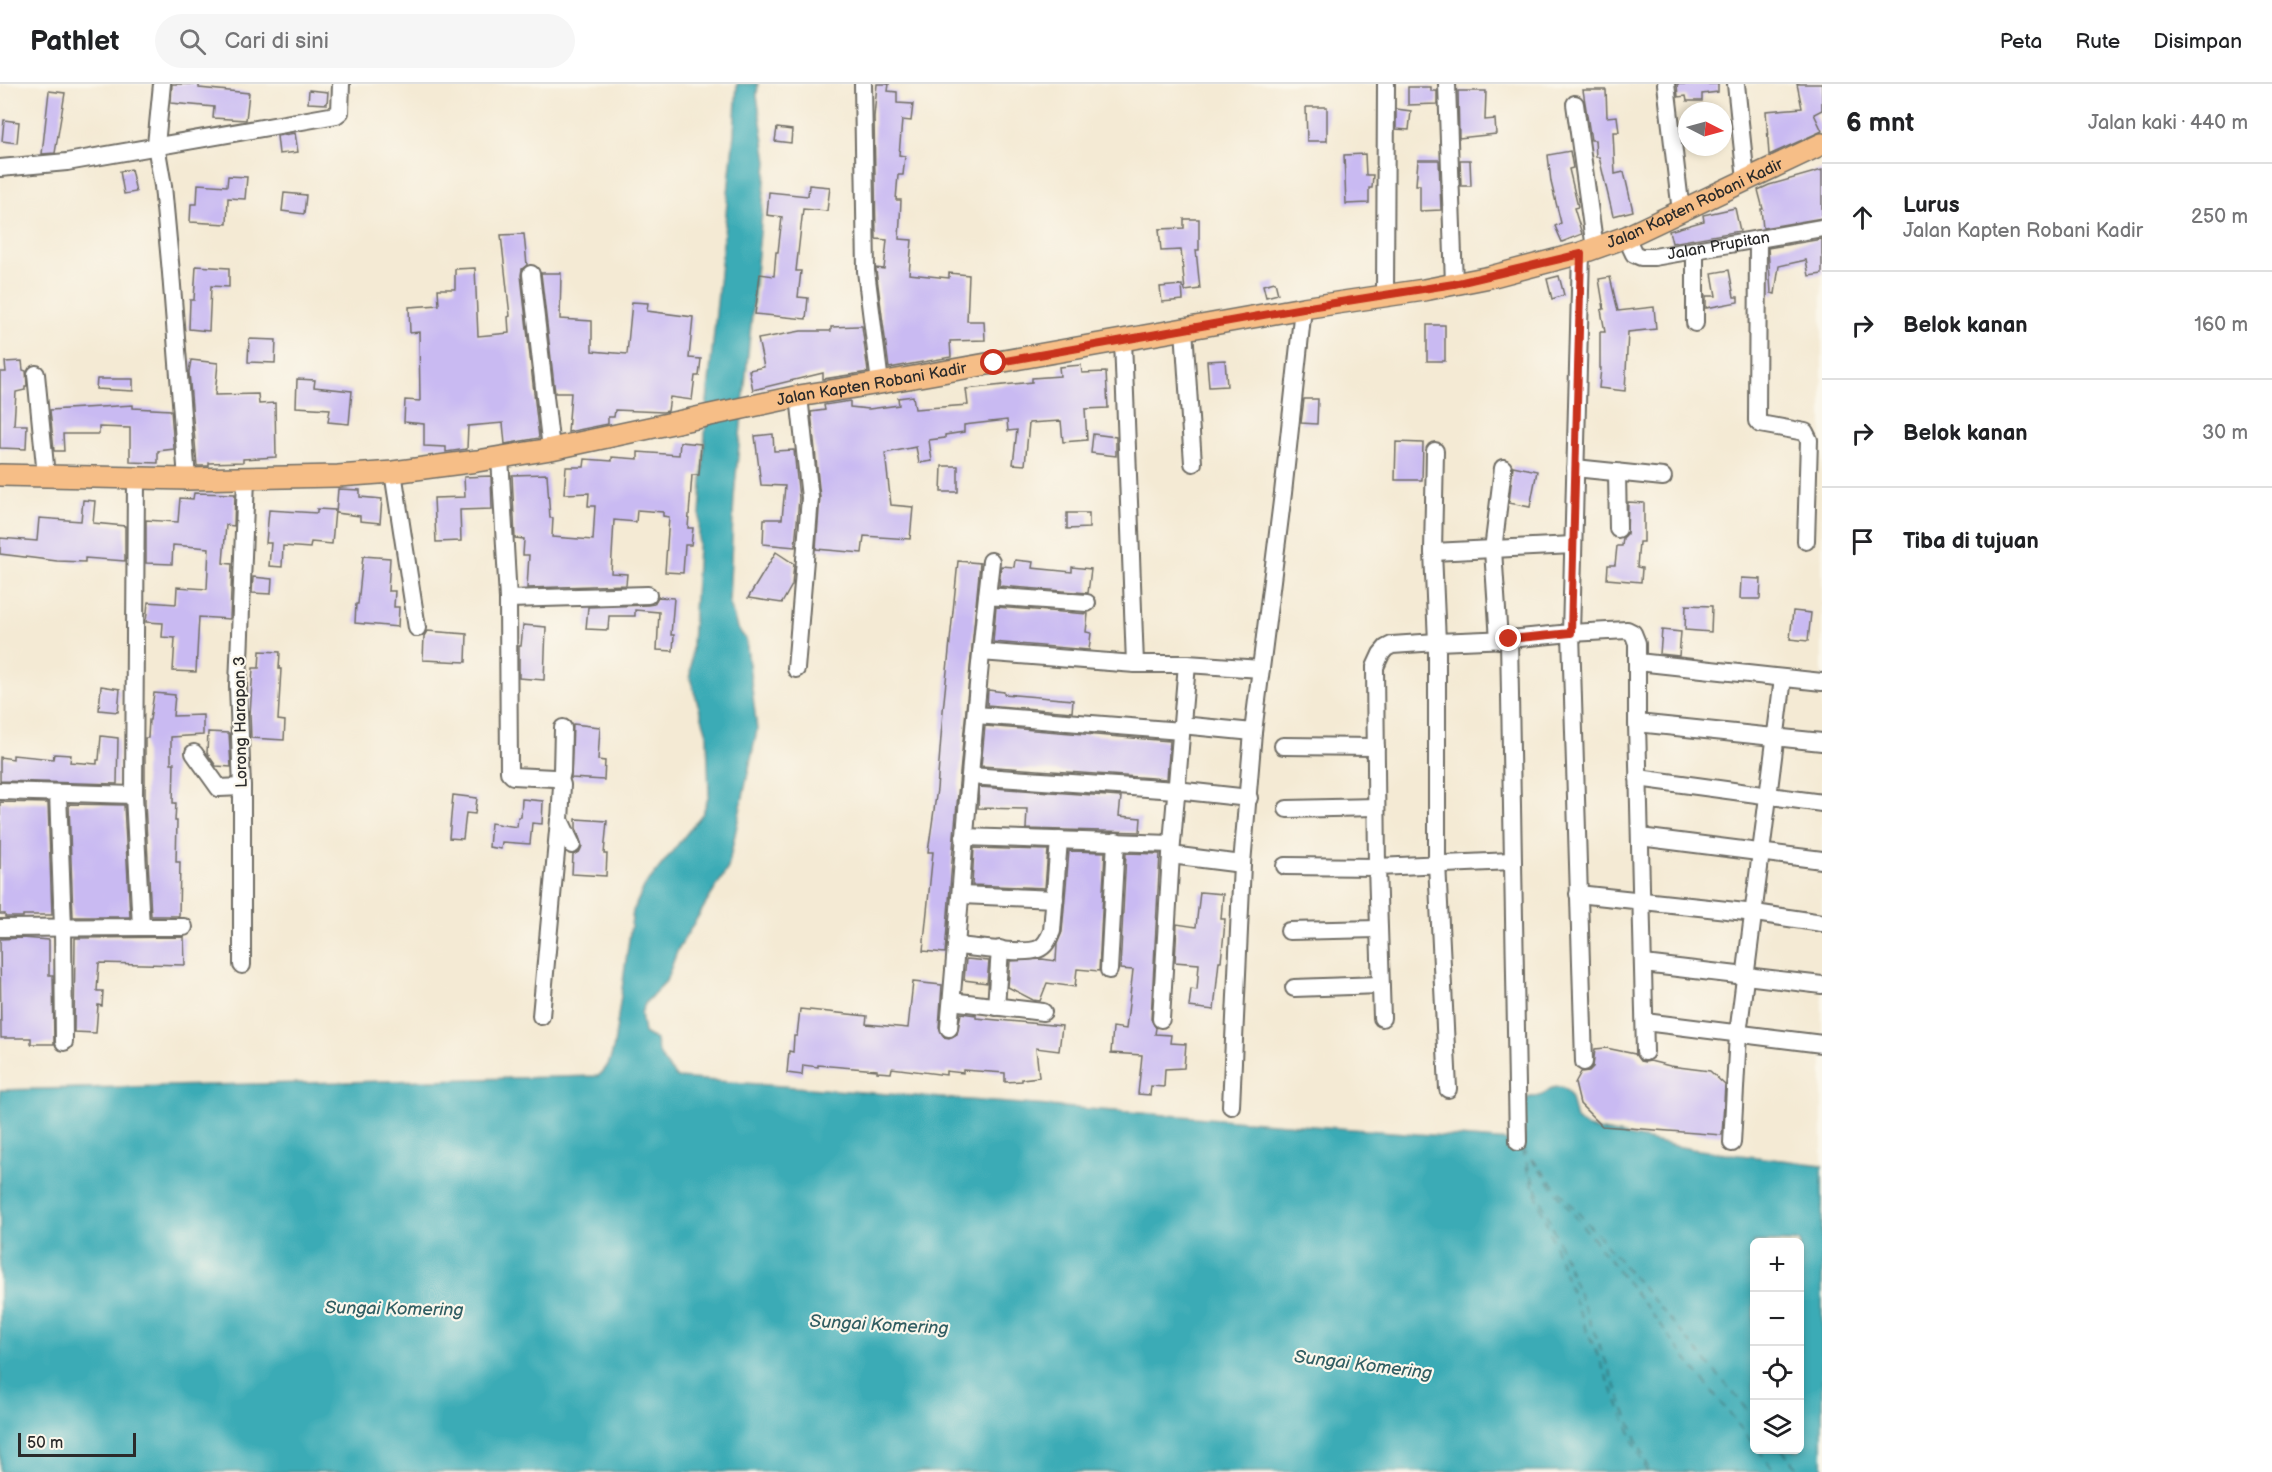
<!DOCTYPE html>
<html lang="id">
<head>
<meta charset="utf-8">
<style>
  body { margin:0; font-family:"Balsamiq Sans",sans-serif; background:#f6f6f6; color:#202124 }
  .controls { position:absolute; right:18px; bottom:18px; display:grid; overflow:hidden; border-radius:9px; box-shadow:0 3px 9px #0003 }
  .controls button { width:54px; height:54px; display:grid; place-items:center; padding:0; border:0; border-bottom:2px solid #e0e0e0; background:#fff; color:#202124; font:30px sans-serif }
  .compass { position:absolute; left:1678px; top:18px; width:54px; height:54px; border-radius:50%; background:#fff; box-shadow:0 3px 9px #0003; rotate:96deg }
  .scale { position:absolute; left:18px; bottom:15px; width:118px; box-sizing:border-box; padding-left:6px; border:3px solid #2b2b2b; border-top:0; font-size:16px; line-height:21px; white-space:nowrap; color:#2b2b2b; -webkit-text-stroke:4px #fbf7ec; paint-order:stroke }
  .stop { position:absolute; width:18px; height:18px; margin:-14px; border:4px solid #c8321e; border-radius:50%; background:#fff }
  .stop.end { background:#c8321e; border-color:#fff; box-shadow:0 2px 6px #0008 }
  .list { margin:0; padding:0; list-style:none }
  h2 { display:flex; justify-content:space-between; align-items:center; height:78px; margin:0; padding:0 24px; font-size:26px }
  h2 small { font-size:20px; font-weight:400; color:#757577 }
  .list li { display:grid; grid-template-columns:39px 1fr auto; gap:18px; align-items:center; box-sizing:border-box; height:108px; padding:0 24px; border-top:2px solid #e0e0e0 }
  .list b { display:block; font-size:22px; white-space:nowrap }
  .list p { margin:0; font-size:20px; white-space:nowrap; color:#757577 }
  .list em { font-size:20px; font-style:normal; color:#757577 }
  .icon { flex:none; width:33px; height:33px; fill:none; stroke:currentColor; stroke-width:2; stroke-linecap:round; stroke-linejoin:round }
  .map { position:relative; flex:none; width:1822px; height:1388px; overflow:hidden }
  header { display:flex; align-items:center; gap:36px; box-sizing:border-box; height:84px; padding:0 30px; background:#fff; border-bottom:2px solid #e0e0e0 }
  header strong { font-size:28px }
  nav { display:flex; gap:33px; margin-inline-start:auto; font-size:21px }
  .search { width:420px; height:54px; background:#f6f6f6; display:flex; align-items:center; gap:15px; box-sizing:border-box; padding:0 21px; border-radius:33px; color:#757577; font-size:22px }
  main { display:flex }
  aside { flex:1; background:#fff }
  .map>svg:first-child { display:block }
</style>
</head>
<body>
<header>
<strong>Pathlet</strong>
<div class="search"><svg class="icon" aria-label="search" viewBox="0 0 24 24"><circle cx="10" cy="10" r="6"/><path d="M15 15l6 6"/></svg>Cari di sini</div>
<nav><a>Peta</a><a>Rute</a><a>Disimpan</a></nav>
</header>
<main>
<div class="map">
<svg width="1822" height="1388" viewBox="0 0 1822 1388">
  <rect width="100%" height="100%" fill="#fbf7ec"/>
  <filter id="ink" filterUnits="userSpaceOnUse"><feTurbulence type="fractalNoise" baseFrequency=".0167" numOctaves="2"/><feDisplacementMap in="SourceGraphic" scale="12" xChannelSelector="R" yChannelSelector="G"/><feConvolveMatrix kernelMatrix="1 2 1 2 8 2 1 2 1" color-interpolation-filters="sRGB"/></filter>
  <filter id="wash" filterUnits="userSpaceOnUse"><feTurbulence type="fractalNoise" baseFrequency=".008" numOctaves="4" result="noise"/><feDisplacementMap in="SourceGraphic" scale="24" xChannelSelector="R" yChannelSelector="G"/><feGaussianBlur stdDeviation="1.35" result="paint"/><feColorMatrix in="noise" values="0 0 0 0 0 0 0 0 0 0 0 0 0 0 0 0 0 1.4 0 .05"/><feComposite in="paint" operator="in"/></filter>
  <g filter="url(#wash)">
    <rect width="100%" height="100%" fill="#f4ead4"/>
    <!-- water -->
    <path fill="#3aabb6" stroke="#326b70" stroke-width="1.5" fill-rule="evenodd" d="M737 0H758L757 12 767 78 734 412 729 517 737 544 746 555 757 646 728 784 678 865 666 897 646 918 641 929 644 949 656 956C657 972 667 982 677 994L1524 1058V1019L1527 1014C1532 1012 1536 1013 1540 1012 1545 1010 1547 1006 1552 1004 1573 998 1571 1020 1576 1035L1588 1044 1691 1065 1822 1081V1388H0V1006L598 992C609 984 611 974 614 961L633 827 644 803 703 729 709 711 707 650 690 594 707 318 734 50ZM1754 1158H1800V1366H1754Z"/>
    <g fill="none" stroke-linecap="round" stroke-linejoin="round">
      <!-- ferry -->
      <g stroke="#315e63" stroke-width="1.5" stroke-dasharray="8 6" stroke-linecap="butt">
        <path d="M1522 1064 1754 1361"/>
        <path d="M1521 1065 1650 1388"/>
        <path d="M1532 1075 1754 1333"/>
        <path d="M1526 1082 1572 1211 1647 1388"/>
        <path d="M1758 1366 1776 1388"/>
        <path d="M1782 1366 1802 1388"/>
      </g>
    </g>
    <g id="blocks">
      <!-- building -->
      <g fill="#c9baf2">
        <path d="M172 0H199V4L249 9 246 36 213 34 214 23 171 19Z"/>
        <path d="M877 0H889L888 7 897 8V19L913 20 911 37 902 36 899 71 905 72 903 91H898L896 116H901L899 155 912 156 909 190 949 194V189L969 191 967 237H984L985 256 950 257 951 273 889 284 876 186V184L884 185 887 156 876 155 874 33Z"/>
        <path d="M1677 0H1718V8L1702 10V17H1687L1686 12 1678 13Z"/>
        <path d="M1797 0H1822V26L1814 30 1822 47 1769 71 1766 27 1802 24Z"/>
        <path d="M1408 3H1431V7H1437V20L1408 21Z"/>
        <path d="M309 6 328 8 327 20 308 19Z"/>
        <path d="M1583 6H1606L1607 33 1617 32 1619 48H1613L1615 90 1624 88 1633 127 1613 132 1599 73H1596L1595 56H1591Z"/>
        <path d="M49 7 65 9 55 69 42 70Z"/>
        <path d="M1458 7H1486L1485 36 1495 35 1496 50 1459 54Z"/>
        <path d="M1306 23H1327V57H1307Z"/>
        <path d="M1396 25 1411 27 1409 46 1396 45Z"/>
        <path d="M4 36 19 38 17 59 2 57Z"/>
        <path d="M777 44 792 46 791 59 775 57Z"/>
        <path d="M295 49 298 68 279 70 277 52Z"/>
        <path d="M1570 67 1573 84 1569 85 1578 123 1574 124 1582 150 1562 158 1555 142 1561 139 1551 98 1548 71Z"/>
        <path d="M1365 70 1366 91H1373L1372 104H1369V119L1346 120 1344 71Z"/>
        <path d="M1418 76H1439L1441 126 1420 127V101H1416Z"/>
        <path d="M1460 76H1470L1471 102H1461Z"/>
        <path d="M131 85 136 108 124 110 120 87Z"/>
        <path d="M1822 86V134L1763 144 1761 125H1763L1758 106 1769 101Z"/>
        <path d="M228 92 247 93 245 115 228 114 227 140 190 138 191 120H197L198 100 227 102Z"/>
        <path d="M809 101 830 103 827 127 803 125 796 187H801L798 213 808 214 806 235 755 230 760 190 774 192 776 168H778L782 133 767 131 769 108 808 112Z"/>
        <path d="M284 109 306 111 304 130 282 127Z"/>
        <path d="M1735 124 1740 147 1672 159 1669 147 1704 137 1703 131Z"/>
        <path d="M1184 135H1199V166H1196L1200 205 1185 207 1181 166 1161 167 1159 145 1184 144Z"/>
        <path d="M524 150 527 181 522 185 521 191 539 354 505 360 503 339 468 342 467 365 446 368V363L424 362V340L404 338 405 316 420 317 419 248 410 249 409 223 439 221 438 205H455V185L475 184 478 252 509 249 508 233 510 232 501 151Z"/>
        <path d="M1822 155V190L1809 192 1806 176 1779 182 1775 210 1771 209 1768 164Z"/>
        <path d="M196 182 229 184V203L211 202 209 247 189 245 190 216H194Z"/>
        <path d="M1729 186 1734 213H1738V218L1706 224V212H1716L1712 189Z"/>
        <path d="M541 189H561L560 235 592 237V267L627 270 632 218 648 219 647 227 693 233 689 274 701 275 699 292H695L692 316 670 313 668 327 663 328 615 326 614 333H608V340L568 348 571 309H555Z"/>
        <path d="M1559 192 1564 211 1552 215 1547 195Z"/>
        <path d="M1610 193 1618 227 1654 223 1656 245 1628 248 1625 307 1599 304 1601 284H1600V248H1605L1601 226 1604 225 1599 195Z"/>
        <path d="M1275 198 1278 210 1266 213 1263 201Z"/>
        <path d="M1182 201 1183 216 1162 218 1160 203Z"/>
        <rect x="1427" y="241" width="18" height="36"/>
        <path d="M858 242H862L868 288 823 295V289L753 306 749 286 764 283 758 255 801 247H831V243Z"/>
        <path d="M249 255 276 256 275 279 248 278Z"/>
        <path d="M191 276 218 279 215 311 258 310 259 320 275 319 276 373 243 375V378L209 379V382H197L189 288Z"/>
        <path d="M1225 276 1227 302 1209 303 1207 277Z"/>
        <path d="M22 277 23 286 26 287 27 302H25V306L16 308 14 341H27L26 365 0 364V288H6L5 278Z"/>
        <path d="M1081 281 1082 289 1106 288 1108 324 1085 325 1087 356 1063 358 1061 337 1029 339 1025 381 1013 380 1017 346 1008 347 1007 336 964 341V348L945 351V354L929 356 932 377 919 379 916 363 885 369 891 421 913 423 910 455 864 452 862 469 816 465 820 413 811 328 825 326 824 321 850 317V323L869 325 899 321 898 314 913 312 915 325 968 321 966 305 1032 298V294L1060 292 1059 283Z"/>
        <path d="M97 295H133V307L96 305Z"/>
        <path d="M297 295 315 296 314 303 352 307 349 340 328 338 330 325 296 323Z"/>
        <path d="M1304 315H1318L1317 340 1301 339Z"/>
        <path d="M133 321V324L171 326 174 365 158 367V379L130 378V344L99 343V350H63L64 367H54L50 326Z"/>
        <path d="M773 350 774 367 794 366 799 414 795 463 763 460 764 435H782L785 402 761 401 755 352Z"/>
        <path d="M1093 350 1116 353V372L1091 369Z"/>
        <path d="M680 358 701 360 699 391H692L688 444H693L691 461H685L683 489 665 488 669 433 663 432V428L637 426 636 438 614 436 611 489 627 490 626 501 527 504 529 471H523L524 455 515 454 512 391 547 390 550 434H553L552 453 593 456 595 422H588L589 409 564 410 566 383H584L585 375 612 377V373L638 375V368L679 371Z"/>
        <path d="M1396 358 1423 359 1422 396H1395Z"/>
        <path d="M942 382H958V408H941Z"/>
        <path d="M1513 382 1537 387 1530 423 1509 419Z"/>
        <path d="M491 392 492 425 460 426 461 457 436 458 434 414 465 413 464 393Z"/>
        <path d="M338 405 360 406V413L382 415 380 439 360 437V432L336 429Z"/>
        <path d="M194 409 235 410 234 442 226 441 223 479 232 480 230 535 199 533 196 588 173 587 175 554 162 553 163 539 146 538 148 518 176 520 177 503 207 505 209 464 173 461 172 480 146 479V436L178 438 180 414 193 415Z"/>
        <path d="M83 416 95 417 93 439 125 442V477L85 474V478L57 477 0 470V454L37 457 39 434 81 437Z"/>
        <path d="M1628 418 1644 419V458H1639L1637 483 1642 484 1641 498 1607 495 1608 481H1615L1617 462H1622L1623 454 1627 450Z"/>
        <path d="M317 425 335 426 332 460 311 458 310 464 283 462 282 483 269 482 271 459H266L269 426 317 429Z"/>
        <path d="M1067 429H1089V444L1067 445Z"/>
        <path d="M776 468 794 480 792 501 782 519 748 514Z"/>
        <path d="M363 472 390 474 388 507H395L394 523H399L398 543 355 539 356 520H358Z"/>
        <path d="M1015 476 1033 478 1032 484 1072 488V483L1091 485 1088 509 999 502 1001 482 1014 483Z"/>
        <path d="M958 477 980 479 954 752 945 869 923 867 933 768H928L937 705 943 627Z"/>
        <path d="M253 493 272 495 271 510 252 509Z"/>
        <path d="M1741 494 1761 495 1760 515H1740Z"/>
        <path d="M658 513 674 514 671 551H674L673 567 657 566 659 528 635 526V532H609L608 546 586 545 588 523 648 521 654 520Z"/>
        <path d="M1686 521 1712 522 1711 548 1685 546Z"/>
        <path d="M996 523 1088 530 1086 548 1091 549 1089 566 993 558Z"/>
        <path d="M1793 527 1811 529 1808 557 1790 555Z"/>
        <path d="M523 541 546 543 544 596 519 594V562H521Z"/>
        <path d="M1662 546 1681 548 1679 572 1660 570Z"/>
        <path d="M427 547 467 550 466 578 423 576 424 552Z"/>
        <path d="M260 567 280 568 279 585H281L278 636 285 637 284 656 251 654 250 630 253 584H259Z"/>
        <path d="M101 602 120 605 118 628 99 626Z"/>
        <path d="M988 606 1004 608V610L1073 616 1072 628 987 621Z"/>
        <path d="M154 609 175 611 173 632 203 631V651L171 653V679H174L173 719H176L175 737H177L176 778H180L179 832H151L145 719V654H148L149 636H150Z"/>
        <path d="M573 640 600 643 598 676 605 677 604 696 571 694Z"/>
        <path d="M985 642 1170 657 1167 695 981 682Z"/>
        <path d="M208 648 229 649 231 683 216 682 207 669Z"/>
        <path d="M101 652 118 654 117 700 0 697V673L13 675V671L53 675 54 670 71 671 70 678 97 680V676H99Z"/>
        <path d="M979 703 1121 713 1119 732 1141 734 1140 748 1026 745 1027 725 978 724Z"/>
        <path d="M453 711 477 714 475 730 466 729 463 755 449 754Z"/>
        <path d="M522 715 543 717 542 740 532 739 530 760 502 758 501 765 489 763 491 739 517 743 518 733H521Z"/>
        <path d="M0 718 48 719 52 831H23V833H5V830H0Z"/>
        <path d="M69 720 124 721 130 833H73Z"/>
        <path d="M576 735 607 737 604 770H607L606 792 572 790 573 771 580 767 582 762 576 744Z"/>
        <path d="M974 764 1048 766 1045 804 972 801Z"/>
        <path d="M1069 767 1105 768 1099 887 1077 885 1075 903 1047 899 1040 917 1033 916 1008 903 1010 877 1042 875 1056 877 1057 860 1062 848Z"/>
        <path d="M1126 769 1160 770 1151 935 1156 944 1155 950 1171 951 1170 959 1186 960 1184 984 1165 985 1164 1003 1151 1002 1150 1011 1138 1010 1142 971 1111 969 1113 943 1126 945 1133 886 1120 885Z"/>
        <path d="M1200 808 1223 810 1221 835H1225L1224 849 1221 877H1219L1214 926 1189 923 1191 905 1197 906 1199 880 1175 878 1177 840 1196 843Z"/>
        <path d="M184 853 185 881 99 879 97 907H103L102 922 98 921 96 949 74 948 75 854Z"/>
        <path d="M22 854 49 856V891H53L54 960H31V954H1L0 855Z"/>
        <path d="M966 875 989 877 987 899 964 896Z"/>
        <path d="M913 898 942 901 939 943 944 953 949 954 957 950 961 929 976 931V934L1062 942 1059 967 1036 964 1039 993 1022 995V997L1005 998V989L963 986V989L946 987V991L892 984 891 989 877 988V986L818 981V983L803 981 802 991 787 989 789 967 793 968 794 952H797L800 925 867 932 866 940 908 944Z"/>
        <path d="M1606 964 1635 970 1640 977 1645 978 1650 977 1670 982 1710 987 1725 1001 1722 1051 1602 1042 1580 1020 1575 999 1581 988 1589 987 1593 983 1595 965Z"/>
      </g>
    </g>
  </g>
  <g filter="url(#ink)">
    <use href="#blocks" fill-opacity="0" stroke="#716e66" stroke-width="1.5"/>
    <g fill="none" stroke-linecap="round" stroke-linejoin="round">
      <defs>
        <g id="minor">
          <path d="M162 0 156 61 163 102 171 189 187 395"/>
          <path d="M863 0 866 187 880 299"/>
          <path d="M1447 0 1454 200"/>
          <path d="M1666 0 1681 128"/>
          <path d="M1736 0 1746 96"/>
          <path d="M1575 20 1595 165"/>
          <path d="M0 84 67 78 336 31 340 28 341 0"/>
          <path id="s1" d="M1626 153 1634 170 1641 173H1654L1822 144"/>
          <path d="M1758 155 1757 337 1760 340 1805 348 1809 356 1806 457"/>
          <path d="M531 190 551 365"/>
          <path d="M1385 212 1386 0"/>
          <path d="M1695 239V167"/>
          <path d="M1184 245 1193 379"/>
          <path d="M1123 256 1135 580"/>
          <path d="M36 290 46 392"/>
          <path d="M1435 367 1433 468 1437 558 1509 555 1571 549 1581 169"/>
          <path d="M500 373 508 515 509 688 513 692 554 694 560 696 562 701 560 736 572 761"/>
          <path d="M1575 384 1663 393"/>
          <path d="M393 388 417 544"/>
          <path d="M1617 388 1618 445"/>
          <path d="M1433 468 1573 461"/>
          <path d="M987 512 991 477"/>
          <path d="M508 515 648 511"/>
          <path d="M1509 555 1518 1058"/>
          <path d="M1499 556 1493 466 1503 384"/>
          <path d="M981 568 1135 580H1187L1261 585"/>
          <path d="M1638 578 1822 598"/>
          <path d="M796 585 810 414 799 312"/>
          <path d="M976 631 1181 647"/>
          <path d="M1637 639 1822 658"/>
          <path d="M1181 641 1253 648"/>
          <path d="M1283 662 1376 663"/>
          <path d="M194 669 219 704 242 703"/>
          <path d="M970 692 1176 706 1249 714"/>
          <path d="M1638 694 1822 719"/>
          <path d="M560 696 562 688 563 644"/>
          <path d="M0 707 134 711"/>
          <path d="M58 709 63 843 64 958"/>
          <path d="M1287 725 1376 723"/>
          <path d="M964 753 1171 760"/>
          <path d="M1640 753 1822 776"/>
          <path d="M1171 771 1242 780"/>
          <path d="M1285 782 1377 783 1382 934"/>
          <path d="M1578 810 1755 829 1822 839"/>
          <path d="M961 811 1055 815"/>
          <path d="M141 843H184"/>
          <path d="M0 844 141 843 134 711 136 394"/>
          <path d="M1289 847 1378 845"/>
          <path d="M956 862C973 863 1025 871 1038 865 1046 862 1049 854 1052 847L1059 756"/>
          <path d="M1644 880 1822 901"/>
          <path d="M242 881V703L238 602 246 395"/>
          <path d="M1109 886 1116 757"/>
          <path d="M1294 904 1380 901"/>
          <path d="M959 918 1043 928"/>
          <path d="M996 923 1000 865"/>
          <path d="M541 932 559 736"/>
          <path d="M1161 935 1171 771 1187 580"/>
          <path d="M1645 938 1822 960"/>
          <path d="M949 944C962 800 971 655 987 512L1087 519"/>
          <path d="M1584 978 1571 549 1627 546 1633 549 1637 559V639L1645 968"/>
          <path d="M1448 1005 1437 779V558L1392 561 1386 564 1381 570 1375 583 1377 783 1512 777"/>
          <path d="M1231 1022 1242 780 1253 648 1283 409 1303 224"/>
          <path d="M1732 1059 1738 950 1783 594"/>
        </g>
        <g id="major">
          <path id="s2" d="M0 391 187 395 338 392 393 388 477 377 551 365 799 312 880 299 1303 224 1424 206 1490 193 1581 169 1626 153 1822 60"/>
        </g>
      </defs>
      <!-- minor casing -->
      <use href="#minor" stroke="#716e66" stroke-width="20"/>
      <!-- major casing -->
      <use href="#major" stroke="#716e66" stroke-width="24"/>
      <!-- minor -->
      <use href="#minor" stroke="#fff" stroke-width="16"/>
      <!-- major -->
      <use href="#major" stroke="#f6be87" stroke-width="21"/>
    </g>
  </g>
  <g fill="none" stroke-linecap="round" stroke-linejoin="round" filter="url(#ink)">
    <!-- route -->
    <path stroke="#c8321e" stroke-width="8" d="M994 279 1303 224 1454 200 1581 170 1571 549 1509 555"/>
  </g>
  <g text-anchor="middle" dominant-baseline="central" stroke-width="4.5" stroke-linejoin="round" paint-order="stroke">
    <!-- street labels -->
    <g font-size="16" fill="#2b2b2b" stroke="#fbf7ec">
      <text stroke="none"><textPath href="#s2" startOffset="1726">Jalan Kapten Robani Kadir</textPath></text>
      <text stroke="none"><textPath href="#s1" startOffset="105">Jalan Prupitan</textPath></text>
      <text stroke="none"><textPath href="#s2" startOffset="880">Jalan Kapten Robani Kadir</textPath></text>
      <text transform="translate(241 638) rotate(-91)">Lorong Harapan 3</text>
    </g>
    <!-- water labels -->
    <g font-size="18" font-style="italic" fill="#315e63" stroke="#fbf7ec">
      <text transform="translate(394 1225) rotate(1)">Sungai Komering</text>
      <text transform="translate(879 1241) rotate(3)">Sungai Komering</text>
      <text transform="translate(1363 1281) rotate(7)">Sungai Komering</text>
    </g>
  </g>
</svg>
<div class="controls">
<button>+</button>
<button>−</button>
<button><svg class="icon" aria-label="locate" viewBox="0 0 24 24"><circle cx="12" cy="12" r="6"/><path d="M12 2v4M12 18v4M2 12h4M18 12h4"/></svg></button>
<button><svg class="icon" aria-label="layers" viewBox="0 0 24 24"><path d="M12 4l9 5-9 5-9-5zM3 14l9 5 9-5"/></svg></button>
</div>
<svg class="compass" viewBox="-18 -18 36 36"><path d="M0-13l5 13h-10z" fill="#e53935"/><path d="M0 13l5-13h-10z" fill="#757577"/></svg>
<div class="scale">50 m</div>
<div class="stop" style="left:994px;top:279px"></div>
<div class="stop end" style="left:1509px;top:555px"></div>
</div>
<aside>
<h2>6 mnt<small>Jalan kaki · 440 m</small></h2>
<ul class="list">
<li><svg class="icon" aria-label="ahead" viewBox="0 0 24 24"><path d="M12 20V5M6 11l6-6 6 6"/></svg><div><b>Lurus</b><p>Jalan Kapten Robani Kadir</p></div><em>250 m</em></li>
<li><svg class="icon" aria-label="right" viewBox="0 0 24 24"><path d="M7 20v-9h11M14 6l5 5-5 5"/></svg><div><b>Belok kanan</b></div><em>160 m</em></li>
<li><svg class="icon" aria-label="right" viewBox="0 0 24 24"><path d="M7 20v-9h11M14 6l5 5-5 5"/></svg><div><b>Belok kanan</b></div><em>30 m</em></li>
<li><svg class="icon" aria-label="arrive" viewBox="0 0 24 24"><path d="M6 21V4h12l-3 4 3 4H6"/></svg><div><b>Tiba di tujuan</b></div></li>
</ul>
</aside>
</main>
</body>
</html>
